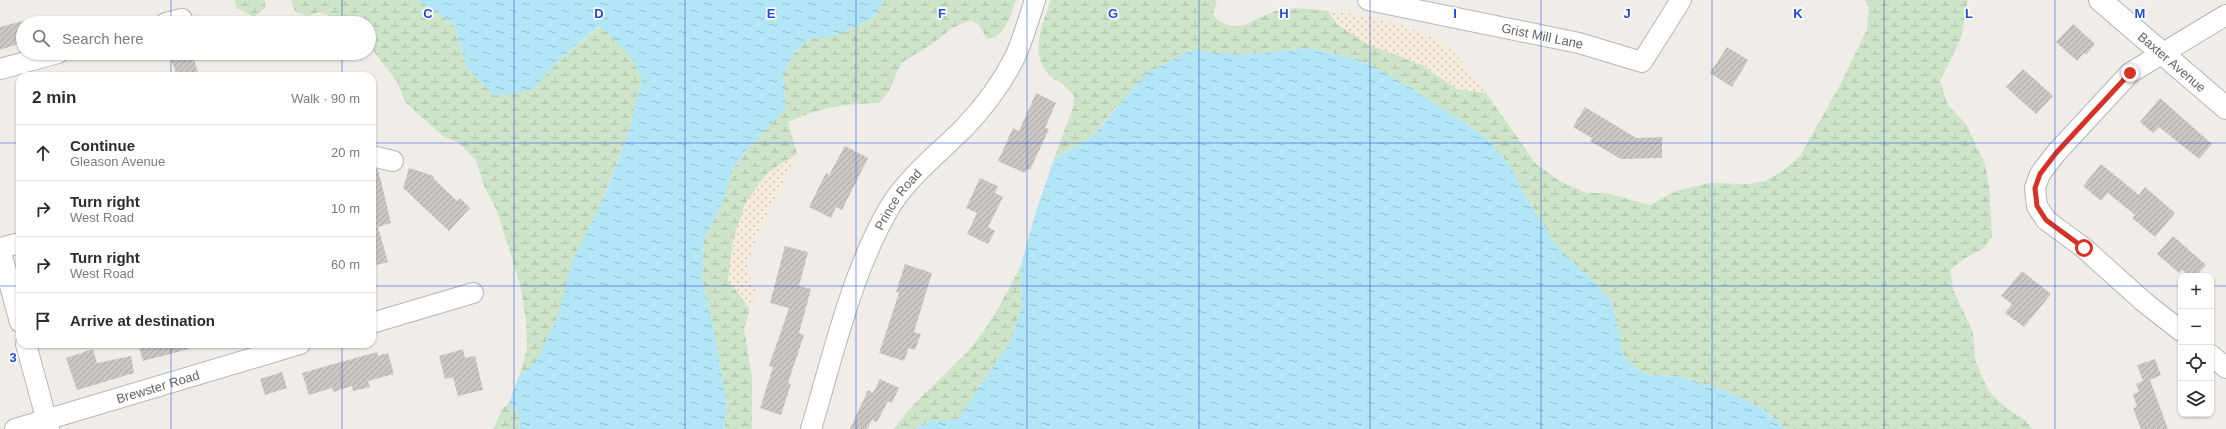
<!DOCTYPE html>
<html lang="en">
<head>
<meta charset="utf-8">
<style>
  body { margin:0; font-family:Helvetica,sans-serif; background:#f7f7f7; color:#2b2b33 }
  .controls { position:absolute; right:12px; bottom:12px; display:grid; overflow:hidden; border-radius:8px; box-shadow:0 1px 3px #0004 }
  .controls button { width:36px; height:36px; display:grid; place-items:center; padding:0; border:0; border-bottom:1px solid #e1e1e2; background:#fff; color:#2b2b33; font:20px sans-serif }
  .stop { position:absolute; width:12px; height:12px; margin:-9px; border:3px solid #d93025; border-radius:50%; background:#fff }
  .stop.end { background:#d93025; border-color:#fff; box-shadow:0 1px 4px #0008 }
  .list { margin:0; padding:0; list-style:none }
  h2 { display:flex; justify-content:space-between; align-items:center; height:52px; margin:0; padding:0 16px; font-size:17px }
  h2 small { font-size:13px; font-weight:400; color:#7c7c81 }
  .list li { display:grid; grid-template-columns:26px 1fr auto; gap:12px; align-items:center; box-sizing:border-box; height:56px; padding:0 16px; border-top:1px solid #e1e1e2 }
  .list b { display:block; font-size:15px; white-space:nowrap }
  .list p { margin:0; font-size:13px; white-space:nowrap; color:#7c7c81 }
  .list em { font-size:13px; font-style:normal; color:#7c7c81 }
  .icon { flex:none; width:22px; height:22px; fill:none; stroke:currentColor; stroke-width:2; stroke-linecap:round; stroke-linejoin:round }
  .map { position:relative; flex:none; width:2226px; height:429px; overflow:hidden }
  .search { position:absolute; background:#fff; box-shadow:0 1px 3px #0004; left:16px; top:16px; width:360px; height:44px; display:flex; align-items:center; gap:10px; box-sizing:border-box; padding:0 14px; border-radius:22px; color:#7c7c81; font-size:15px }
  .panel { position:absolute; background:#fff; box-shadow:0 1px 3px #0004; left:16px; top:72px; width:360px; height:276px; border-radius:12px }
  .map>svg:first-child { display:block }
</style>
</head>
<body>
<div class="map">
<svg width="2226" height="429" viewBox="0 0 2226 429">
  <defs>
    <pattern id="wetland-marsh" width="20" height="14" patternUnits="userSpaceOnUse"><rect width="20" height="14" fill="#cde4c8"/><path d="M1 5h8M5 5V1M11 12h8M15 12V8" fill="none" stroke="#aabca6"/></pattern>
    <pattern id="sand-dots" width="8" height="8" patternUnits="userSpaceOnUse"><rect width="8" height="8" fill="#f7ebdc"/><path d="M2 2h.1M6 6h.1" fill="none" stroke="#cbc2b6" stroke-width="1.8" stroke-linecap="round"/></pattern>
    <pattern id="water-ripples" width="26" height="14" patternUnits="userSpaceOnUse"><rect width="26" height="14" fill="#b2e6f6"/><path d="M2 4q2-2 4 0t4 0M15 11q2-2 4 0t4 0" fill="none" stroke="#94becb"/></pattern>
    <pattern id="building-hatch" width="6" height="6" patternUnits="userSpaceOnUse"><rect width="6" height="6" fill="#cbc8c4"/><path d="M-1 1l2-2M0 6l6-6M5 7l2-2" fill="none" stroke="#a8a6a3"/></pattern>
  </defs>
  <rect width="100%" height="100%" fill="#f0ede8"/>
  <!-- wetland -->
  <g fill="url(#wetland-marsh)">
    <path d="M234 0H264L266 7 254 17 237 8Z"/>
    <path d="M291 0H417L454 24 467 68 533 90C552 64 575 46 601 26L630 56 642 79 629 131 558 316 536 363 519 376 527 349 526 320 520 284 497 211 484 186 476 160 458 142 444 137 406 103 397 82 369 45V23H348L319 12 307 16 295 11Z"/>
    <path d="M885 0H1016C1010 15 1006 38 987 39L979 25 971 20 952 28 932 44 901 63 889 91 879 103C842 104 822 107 788 122L797 154 767 173 728 279 750 309 744 328 752 378V429H724L727 407 714 329 702 280 704 240 725 197 733 168 750 146 786 108 783 75 795 52 808 40 834 36 871 20Z"/>
    <path d="M1051 0H1217L1213 15C1238 41 1254 15 1281 10 1296 7 1314 9 1328 11L1338 25 1422 65 1457 89 1486 93 1536 164 1561 182 1587 193H1606L1650 205 1676 191 1709 183 1747 184 1765 181 1784 170 1800 156 1839 87 1867 29 1869 8 1865 0H1968L1961 38 1940 81 1948 105 1966 124 1985 164 1989 186 1992 237 1983 249 1965 258 1950 270 1953 289 1973 332 1975 360 1988 390 2005 407 2026 421 2032 429H1786L1762 408 1724 390 1681 377 1647 375 1625 359 1612 303 1594 282 1557 247 1525 196 1511 167 1487 138 1407 85 1360 60 1310 48 1240 55 1224 54 1116 107 1091 138 1054 159 1073 107 1074 96C1071 92 1068 88 1064 85 1059 81 1052 79 1048 74 1029 53 1043 23 1051 0Z"/>
    <path d="M1021 265 1022 307 1011 340 957 420H934L915 429H894C915 399 945 376 970 349 991 324 1007 293 1021 265Z"/>
    <path d="M509 403C520 410 519 417 520 429H493L503 408Z"/>
  </g>
  <!-- sand -->
  <g fill="url(#sand-dots)">
    <path d="M1328 11C1366 14 1418 25 1448 48 1460 57 1475 80 1486 93L1457 89 1422 65 1367 44 1338 25Z"/>
    <path d="M797 154 758 232 746 270 756 292 750 309 728 280 733 240 745 203 767 173Z"/>
  </g>
  <!-- water -->
  <g fill="url(#water-ripples)">
    <path d="M417 0H885L871 20 834 36 808 40 795 52 783 75 786 108 750 146 733 168 725 197 704 240 702 280 714 329 727 407 724 429H520C519 417 520 410 509 403L519 376 536 362 558 316 572 261 605 195 629 131 642 79 630 56 600 26C575 45 552 65 533 90L495 96 467 68 454 24Z"/>
    <path d="M1310 48 1360 60 1407 85 1487 138 1511 167 1525 196 1557 247 1594 282 1612 303 1625 359 1647 375 1681 377 1724 390 1762 408 1786 429H915L934 420H957L1011 340 1022 307 1021 265 1036 211 1054 159 1091 138 1146 73 1192 50 1240 55Z"/>
  </g>
  <!-- building -->
  <g fill="url(#building-hatch)">
    <path d="M23 21V42L0 50V27Z"/>
    <path d="M2073 24 2095 44 2086 55 2084 53 2077 61 2056 42Z"/>
    <path d="M1727 47 1748 60 1732 87 1710 73Z"/>
    <path d="M182 53H192L199 76H177L170 56Z"/>
    <path d="M2023 69 2053 96 2036 114 2006 87Z"/>
    <path d="M1036 93 1056 103 1045 128 1049 129 1030 170 1027 169 1025 173 998 161 1013 128 1019 131Z"/>
    <path d="M2160 98 2212 144 2199 159 2159 127 2153 133 2140 122Z"/>
    <path d="M1585 107 1636 138 1662 137V158L1621 159 1590 141 1592 138 1573 127Z"/>
    <path d="M845 146 868 158 842 210 836 207 831 218 809 207 826 173 829 175Z"/>
    <path d="M2101 164 2139 195 2145 187 2175 213 2155 237 2132 218 2135 215 2108 193 2101 201 2083 186Z"/>
    <path d="M372 168 378 169 391 223 378 227 388 262 372 266Z"/>
    <path d="M409 168 434 176 433 178 457 201 460 198 470 208 449 231 403 188Z"/>
    <path d="M980 178 998 186 995 193 1003 197 988 227 995 231 988 244 967 234 977 213 966 208Z"/>
    <path d="M2173 236 2206 265 2196 276H2189L2182 270 2179 273 2157 254Z"/>
    <path d="M785 246 808 252 799 286 811 289 799 333 804 335 788 383 791 384 781 415 760 408 773 367 769 366 789 308 770 303Z"/>
    <path d="M905 264 932 273 914 332 921 334 915 350 909 348 904 361 879 353 899 293 896 292Z"/>
    <path d="M2022 271 2051 294 2024 327 2005 313 2012 304 2001 296Z"/>
    <path d="M138 344H189V349L143 361Z"/>
    <path d="M93 349 97 363 131 356 134 373 77 390 66 358Z"/>
    <path d="M463 349 465 358 475 356 483 390 458 396 453 377 445 379 439 356Z"/>
    <path d="M377 352 378 356 388 353 394 374 368 381 370 387 353 391 352 386 333 392 332 388 309 395 302 373Z"/>
    <path d="M2155 359 2161 375 2150 380 2168 429H2141L2133 408 2137 407 2133 394 2139 392 2136 384 2143 381 2137 365Z"/>
    <path d="M282 372 287 388 265 395 260 379Z"/>
    <path d="M880 379 899 388 892 403 888 401 877 422 872 420 867 429H850L868 390 873 393Z"/>
  </g>
  <g fill="none" stroke-linecap="round" stroke-linejoin="round">
    <defs>
      <g id="street">
        <path id="s1" d="M1368 0 1579 43 1642 62 1681 0"/>
        <path d="M166 23 182 19"/>
        <path d="M0 69 58 53"/>
        <path d="M372 156 393 161"/>
        <path d="M0 248 20 243"/>
        <path d="M0 249 20 322"/>
        <path d="M372 323 473 293"/>
        <path d="M2181 331 2144 302 2084 248 2046 220 2037 206 2035 188 2040 174 2056 153 2130 73 2226 15"/>
        <path d="M26 344 49 429"/>
        <path d="M2211 355 2226 368"/>
        <path id="s2" d="M15 429 300 344"/>
        <path id="s3" d="M811 429C833 356 852 270 891 205 910 175 940 152 964 128 984 107 1002 83 1015 57 1023 39 1029 19 1035 0"/>
      </g>
      <g id="secondary">
        <path id="s4" d="M2100 0 2226 108"/>
      </g>
    </defs>
    <!-- street casing -->
    <use href="#street" stroke="#b3b6b8" stroke-width="22"/>
    <!-- secondary casing -->
    <use href="#secondary" stroke="#b2b6b9" stroke-width="24"/>
    <!-- street -->
    <use href="#street" stroke="#fff" stroke-width="20"/>
    <!-- secondary -->
    <use href="#secondary" stroke="#fff" stroke-width="22"/>
  </g>
  <g fill="none" stroke-linecap="round" stroke-linejoin="round">
    <!-- route -->
    <path stroke="#d93025" stroke-width="5" d="M2084 248 2046 220 2037 206 2035 188 2040 174 2056 153 2130 73"/>
  </g>
  <!-- grid -->
  <path fill="none" stroke="#1d4ed8" stroke-width="1" stroke-opacity="0.55" d="M171 0V23M342 0V23M514 0V429M685 0V429M856 0V429M1027 0V429M1199 0V429M1370 0V429M1541 0V429M1712 0V429M1884 0V429M2055 0V429M171 53V76M342 53V76M0 143H20M372 143H2226M0 286H20M372 286H2181M2211 286H2226M171 344V429M342 344V429"/>
  <g text-anchor="middle" dominant-baseline="central" stroke-width="3.5" stroke-linejoin="round" paint-order="stroke">
    <!-- street labels -->
    <g font-size="13" fill="#5f6466" stroke="#fff">
      <text stroke="none"><textPath href="#s1" startOffset="178">Grist Mill Lane</textPath></text>
      <text stroke="none"><textPath href="#s4" startOffset="95">Baxter Avenue</textPath></text>
      <text stroke="none"><textPath href="#s3" startOffset="247">Prince Road</textPath></text>
      <text stroke="none"><textPath href="#s2" startOffset="149">Brewster Road</textPath></text>
    </g>
  </g>
  <g font-size="13" text-anchor="middle" font-weight="bold" fill="#1d4ed8" stroke="#fff" stroke-width="3.5" stroke-linejoin="round" paint-order="stroke">
    <text x="428" y="18">C</text>
    <text x="599" y="18">D</text>
    <text x="771" y="18">E</text>
    <text x="942" y="18">F</text>
    <text x="1113" y="18">G</text>
    <text x="1284" y="18">H</text>
    <text x="1455" y="18">I</text>
    <text x="1627" y="18">J</text>
    <text x="1798" y="18">K</text>
    <text x="1969" y="18">L</text>
    <text x="2140" y="18">M</text>
    <text x="13" y="362">3</text>
  </g>
</svg>
<div class="controls">
<button>+</button>
<button>−</button>
<button><svg class="icon" aria-label="locate" viewBox="0 0 24 24"><circle cx="12" cy="12" r="6"/><path d="M12 2v4M12 18v4M2 12h4M18 12h4"/></svg></button>
<button><svg class="icon" aria-label="layers" viewBox="0 0 24 24"><path d="M12 4l9 5-9 5-9-5zM3 14l9 5 9-5"/></svg></button>
</div>
<div class="stop" style="left:2084px;top:248px"></div>
<div class="stop end" style="left:2130px;top:73px"></div>
<div class="search"><svg class="icon" aria-label="search" viewBox="0 0 24 24"><circle cx="10" cy="10" r="6"/><path d="M15 15l6 6"/></svg>Search here</div>
<section class="panel">
<h2>2 min<small>Walk · 90 m</small></h2>
<ul class="list">
<li><svg class="icon" aria-label="ahead" viewBox="0 0 24 24"><path d="M12 20V5M6 11l6-6 6 6"/></svg><div><b>Continue</b><p>Gleason Avenue</p></div><em>20 m</em></li>
<li><svg class="icon" aria-label="right" viewBox="0 0 24 24"><path d="M7 20v-9h11M14 6l5 5-5 5"/></svg><div><b>Turn right</b><p>West Road</p></div><em>10 m</em></li>
<li><svg class="icon" aria-label="right" viewBox="0 0 24 24"><path d="M7 20v-9h11M14 6l5 5-5 5"/></svg><div><b>Turn right</b><p>West Road</p></div><em>60 m</em></li>
<li><svg class="icon" aria-label="arrive" viewBox="0 0 24 24"><path d="M6 21V4h12l-3 4 3 4H6"/></svg><div><b>Arrive at destination</b></div></li>
</ul>
</section>
</div>
</body>
</html>
